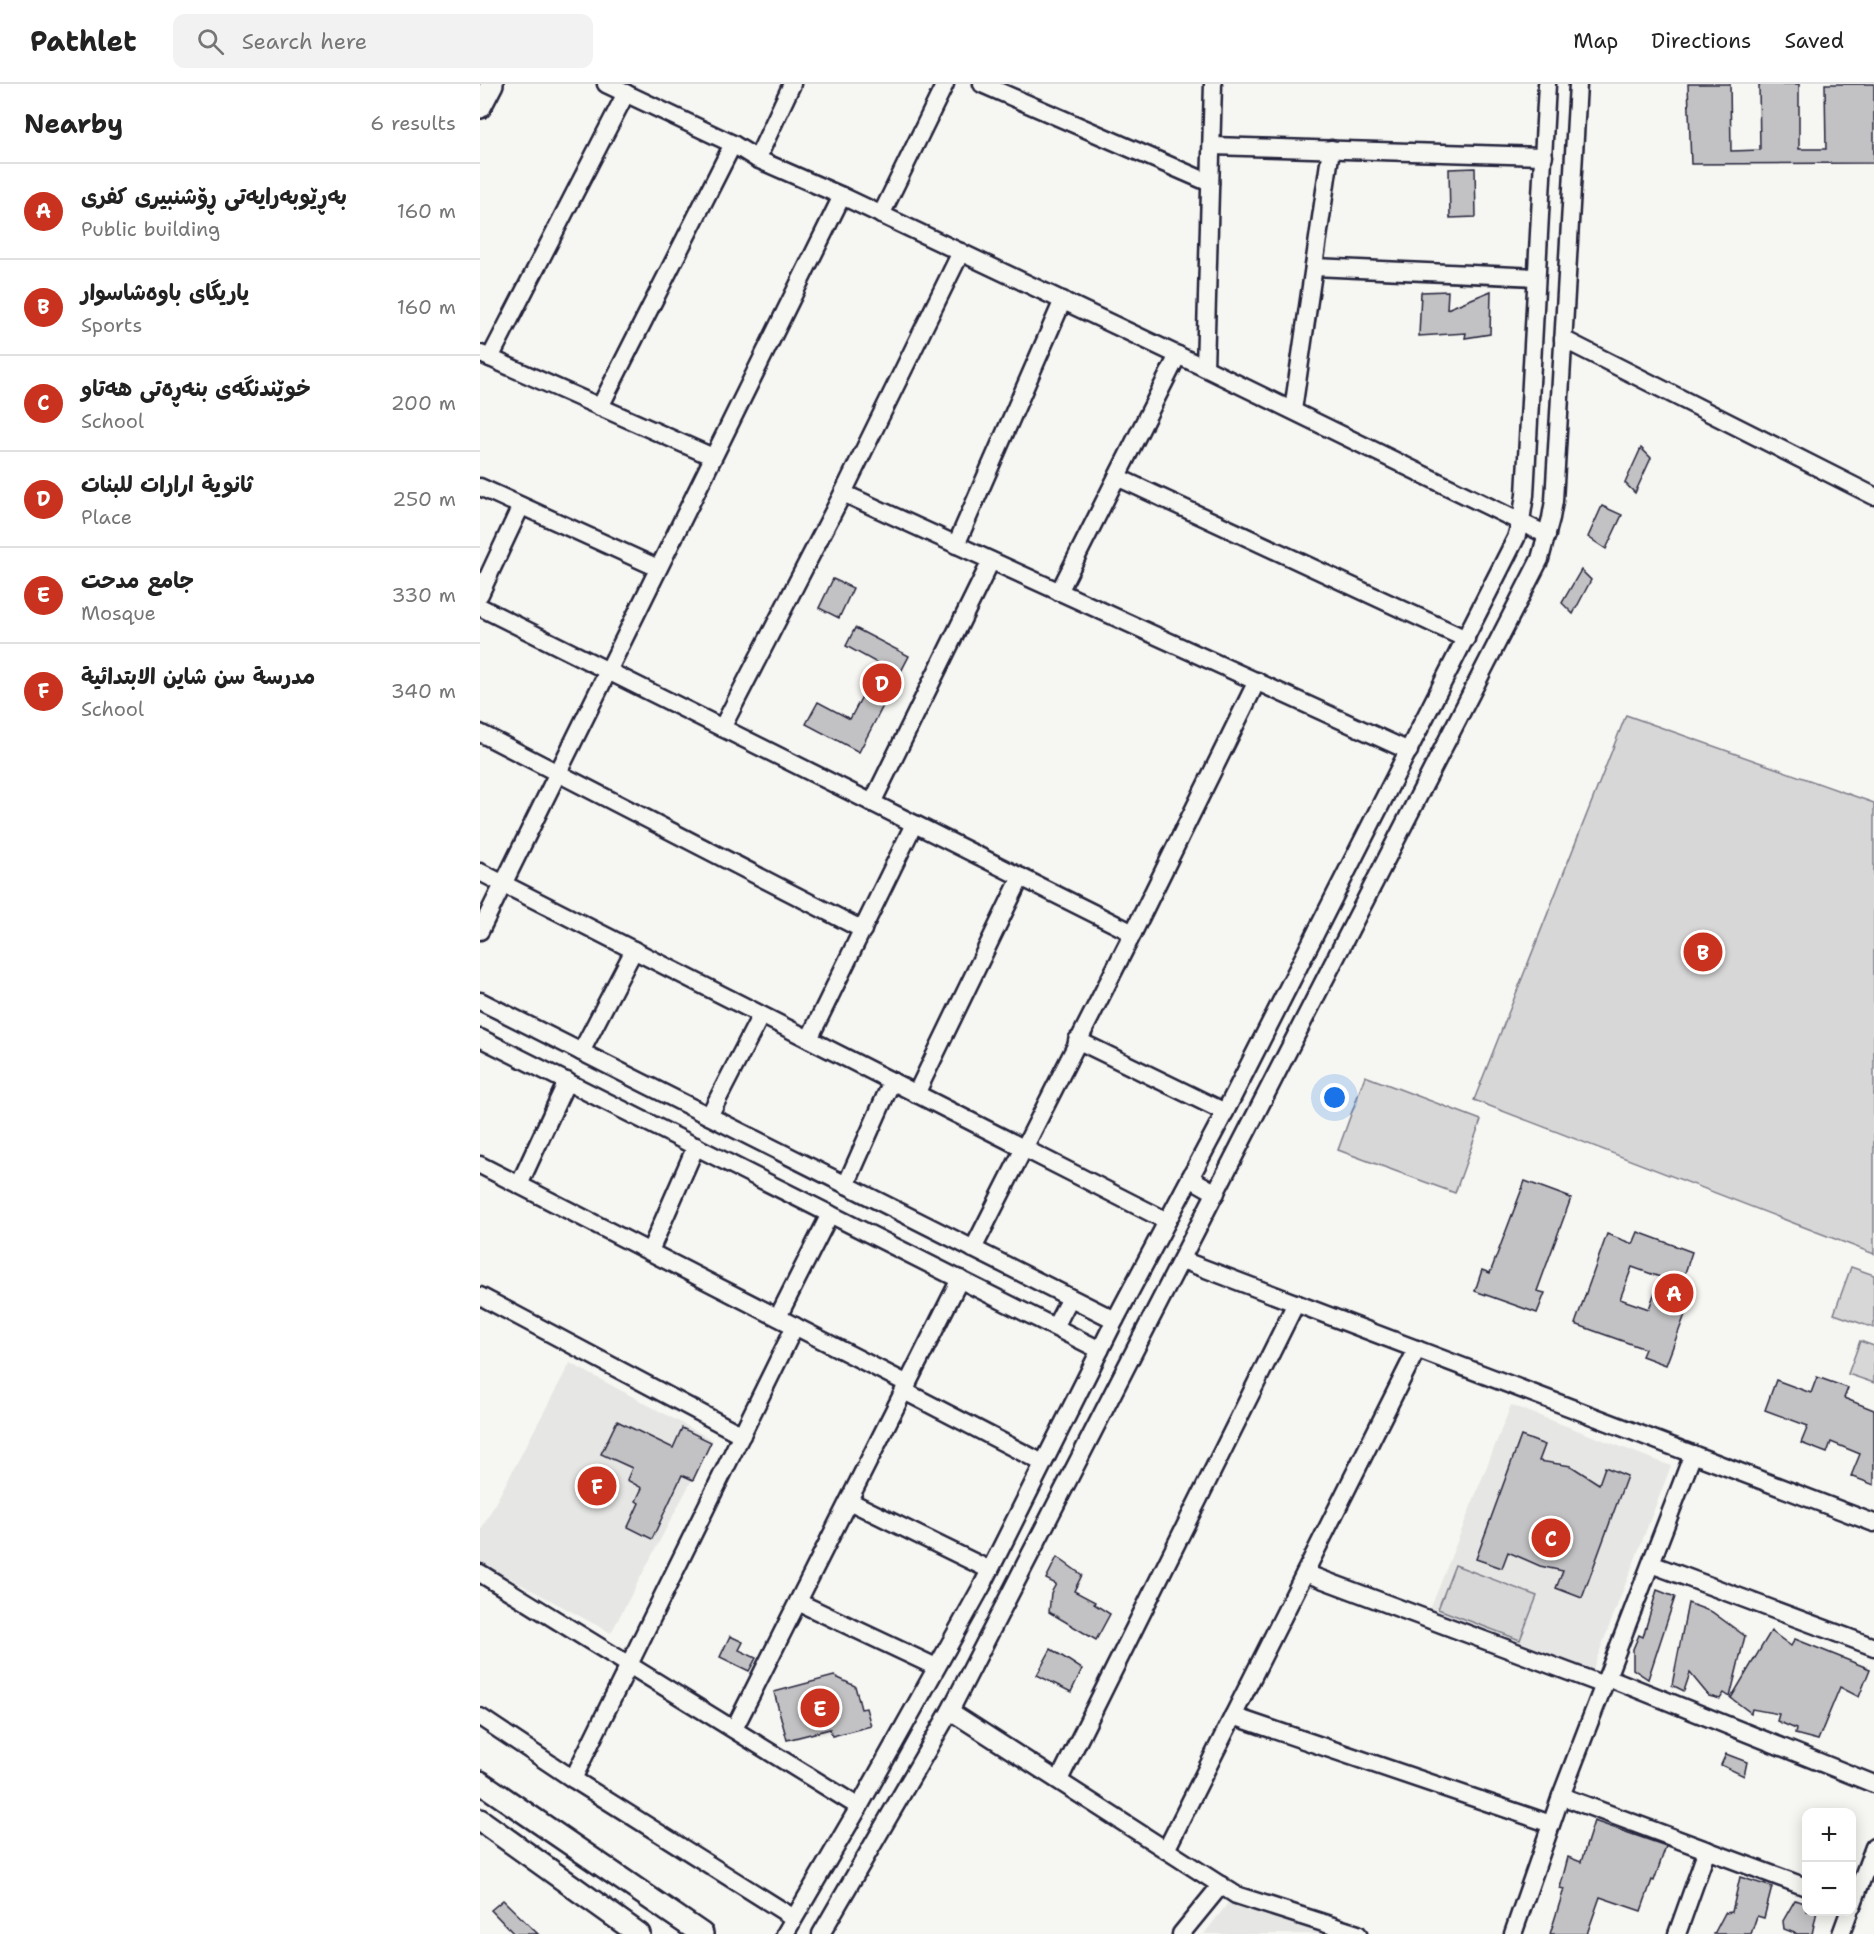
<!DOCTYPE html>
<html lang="en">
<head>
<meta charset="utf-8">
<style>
  body { margin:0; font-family:"Shantell Sans","Playpen Sans Arabic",sans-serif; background:#f2f2f2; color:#222 }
  .controls { position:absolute; right:18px; bottom:18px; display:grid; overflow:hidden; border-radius:12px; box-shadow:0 3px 15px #0003 }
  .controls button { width:54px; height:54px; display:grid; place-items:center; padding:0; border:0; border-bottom:2px solid #e0e0e0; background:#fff; color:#222; font:30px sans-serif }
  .you { position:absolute; left:855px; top:1014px; width:21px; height:21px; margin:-15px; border:4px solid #fff; border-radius:50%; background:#1a73e8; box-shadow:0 0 0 9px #1a73e833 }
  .badge { display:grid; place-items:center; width:39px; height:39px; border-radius:50%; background:#c8321e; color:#fff; font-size:20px; font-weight:700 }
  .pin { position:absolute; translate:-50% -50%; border:3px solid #fff; box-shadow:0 2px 6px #0006 }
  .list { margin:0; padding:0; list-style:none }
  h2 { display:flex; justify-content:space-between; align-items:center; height:78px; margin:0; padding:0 24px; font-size:26px }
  h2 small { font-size:20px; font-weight:400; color:#767676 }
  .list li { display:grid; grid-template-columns:39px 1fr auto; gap:18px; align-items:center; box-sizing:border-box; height:96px; padding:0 24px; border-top:2px solid #e0e0e0 }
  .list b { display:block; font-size:22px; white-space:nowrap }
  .list p { margin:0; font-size:20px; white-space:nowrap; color:#767676 }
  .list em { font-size:20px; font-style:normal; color:#767676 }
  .icon { flex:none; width:33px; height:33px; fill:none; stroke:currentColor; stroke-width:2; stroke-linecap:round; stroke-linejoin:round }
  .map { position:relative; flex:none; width:1394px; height:1850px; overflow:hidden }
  header { display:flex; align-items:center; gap:36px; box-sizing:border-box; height:84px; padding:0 30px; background:#fff; border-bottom:2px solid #e0e0e0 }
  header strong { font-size:28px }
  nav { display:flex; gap:33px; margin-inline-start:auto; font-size:21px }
  .search { width:420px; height:54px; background:#f2f2f2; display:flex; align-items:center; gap:15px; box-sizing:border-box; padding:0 21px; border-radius:12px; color:#767676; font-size:22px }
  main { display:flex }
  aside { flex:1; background:#fff }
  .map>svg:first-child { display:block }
</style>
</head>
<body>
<header>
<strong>Pathlet</strong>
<div class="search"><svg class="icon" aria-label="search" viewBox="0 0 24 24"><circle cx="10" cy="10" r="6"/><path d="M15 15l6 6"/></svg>Search here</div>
<nav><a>Map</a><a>Directions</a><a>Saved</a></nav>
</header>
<main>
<aside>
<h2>Nearby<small>6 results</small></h2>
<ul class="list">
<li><span class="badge">A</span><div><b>بەڕێوبەرایەتی ڕۆشنبیری کفری</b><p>Public building</p></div><em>160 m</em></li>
<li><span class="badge">B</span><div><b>یاریگای باوەشاسوار</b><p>Sports</p></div><em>160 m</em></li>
<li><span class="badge">C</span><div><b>خوێندنگەی بنەڕەتی هەتاو</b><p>School</p></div><em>200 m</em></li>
<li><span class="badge">D</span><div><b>ثانوية ارارات للبنات</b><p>Place</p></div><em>250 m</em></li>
<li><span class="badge">E</span><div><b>جامع مدحت</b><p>Mosque</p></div><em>330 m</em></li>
<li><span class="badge">F</span><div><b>مدرسة سن شاين الابتدائية</b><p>School</p></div><em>340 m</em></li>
</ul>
</aside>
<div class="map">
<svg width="1394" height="1850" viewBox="0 0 1394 1850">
  <rect width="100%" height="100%" fill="#f6f6f2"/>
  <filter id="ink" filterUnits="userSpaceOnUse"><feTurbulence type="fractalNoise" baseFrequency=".0167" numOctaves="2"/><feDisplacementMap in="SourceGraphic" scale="12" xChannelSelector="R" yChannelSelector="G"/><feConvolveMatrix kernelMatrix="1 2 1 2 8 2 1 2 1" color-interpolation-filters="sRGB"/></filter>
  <g filter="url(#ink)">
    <!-- built -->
    <g fill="#e6e6e4">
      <path d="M90 1279 233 1356 131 1549 0 1478V1448Z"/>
      <path d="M1031 1321 1191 1382 1112 1587 950 1526Z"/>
      <path d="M752 1814 858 1850H724Z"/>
    </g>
    <!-- green -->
    <g fill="#d7d7d7" stroke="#7c7c89" stroke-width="1.5">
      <path d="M1146 631 1394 719V1170L994 1016Z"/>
      <path d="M885 992 1001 1036 975 1109 858 1066Z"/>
      <path d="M1371 1183 1394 1191V1244L1354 1230Z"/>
      <path d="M1380 1257 1394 1262V1299L1368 1290Z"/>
      <path d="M975 1481 1057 1512 1040 1556 958 1525Z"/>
    </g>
    <!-- building -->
    <g fill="#c2c2c4" stroke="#22223b" stroke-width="1.5" fill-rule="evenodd">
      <path d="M1208 0H1250L1251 67 1280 66 1279 0H1319V65H1346L1345 0H1394V79L1211 80Z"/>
      <path d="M995 84 996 133 970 134 969 85Z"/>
      <path d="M968 207 967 225 1011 207 1010 250 985 254 986 249 939 252 941 208Z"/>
      <path d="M1161 364 1171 374 1155 409 1145 399Z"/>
      <path d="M1122 422 1142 431 1126 465 1108 453Z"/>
      <path d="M1101 486 1111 496 1093 530 1082 519Z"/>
      <path d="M353 495 373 504 359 534 339 524Z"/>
      <path d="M375 544 429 572 379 668 326 640 338 618 370 635 399 580 366 562Z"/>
      <path d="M1045 1097 1091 1114 1057 1207 1065 1209 1057 1229 995 1207 1002 1186 1010 1189Z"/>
      <path d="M1158 1148 1212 1168 1202 1198 1215 1204 1186 1281 1162 1272 1165 1265 1095 1240 1127 1150 1153 1160ZM1152 1183 1180 1193 1169 1225 1140 1215Z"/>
      <path d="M1337 1293 1368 1304 1364 1314 1394 1326V1401L1371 1392 1380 1370 1351 1358 1347 1369 1321 1359 1328 1342 1285 1326 1296 1296 1331 1309Z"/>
      <path d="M137 1337 193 1364 202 1344 231 1358 213 1396 202 1391 172 1455 148 1443 159 1419 156 1417 162 1404 147 1396 152 1384 121 1370Z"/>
      <path d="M1041 1352 1065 1361 1059 1377 1091 1382 1119 1400 1125 1383 1147 1392 1102 1514 1076 1504 1083 1487 1060 1482 1028 1468 1022 1484 996 1475Z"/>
      <path d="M577 1473 602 1491 594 1507 615 1518 614 1520 630 1530 616 1556 569 1528 571 1509 576 1500 566 1495Z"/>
      <path d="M1177 1506 1195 1513 1168 1595 1153 1585V1565L1159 1551 1163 1553Z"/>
      <path d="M1208 1519 1232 1528 1265 1552 1250 1613 1244 1609 1240 1615 1229 1612 1210 1589 1204 1607 1192 1601Z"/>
      <path d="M1291 1547 1311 1562 1315 1555 1390 1585 1379 1613 1360 1603 1338 1656 1315 1650 1316 1645 1297 1637 1299 1630 1272 1625 1271 1629 1251 1614Z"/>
      <path d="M250 1552 263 1558 259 1566 276 1574 269 1587 240 1573Z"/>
      <path d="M571 1565 602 1585 591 1608 557 1591Z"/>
      <path d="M354 1592 375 1602 381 1625 386 1624 391 1642 352 1652 350 1645 307 1656 294 1608Z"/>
      <path d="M1246 1670 1267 1678 1264 1692 1241 1681Z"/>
      <path d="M1114 1737 1186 1762 1174 1797 1172 1796 1161 1827 1120 1813 1107 1850H1070L1084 1805 1080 1804 1088 1773 1101 1778Z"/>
      <path d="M1260 1793 1292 1803 1284 1834 1277 1832 1271 1850H1234L1245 1829 1252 1828Z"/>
      <path d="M23 1816 58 1850H34L11 1826Z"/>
      <path d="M1315 1816 1326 1820V1827H1337L1332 1850H1317L1304 1845 1303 1837Z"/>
    </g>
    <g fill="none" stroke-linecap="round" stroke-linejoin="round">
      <defs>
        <g id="minor">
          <path d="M126 0 253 60 277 75 362 112 725 284 1067 451"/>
          <path d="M502 0 730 99"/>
          <path d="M732 62 1064 72"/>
          <path d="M277 75 312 0"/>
          <path d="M401 131 465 0"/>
          <path d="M834 183 1056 193"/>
          <path d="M1083 255 1394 412"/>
          <path d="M1 270 233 373"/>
          <path d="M10 274 146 9"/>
          <path d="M725 284 733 0"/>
          <path d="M120 323 253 60"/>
          <path d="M813 326 851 65"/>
          <path d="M637 393 986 555"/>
          <path d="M0 403 178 484"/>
          <path d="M363 409 929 667"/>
          <path d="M476 461 583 216"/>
          <path d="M579 508 698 271"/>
          <path d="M0 510 41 422"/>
          <path d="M0 523 653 849"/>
          <path d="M242 644 363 409 481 168"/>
          <path d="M0 649 383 846"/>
          <path d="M392 719 511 477"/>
          <path d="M0 788 687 1137"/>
          <path d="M0 847 362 112"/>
          <path d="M0 917 635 1236"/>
          <path d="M0 954 620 1266"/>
          <path d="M329 955 434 740"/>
          <path d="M597 956 745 1028"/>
          <path d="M101 968 154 866"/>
          <path d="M436 1010 541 793"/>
          <path d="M229 1032 281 931"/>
          <path d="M0 1081 428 1300"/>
          <path d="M710 1094 736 1109"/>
          <path d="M39 1101 87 997"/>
          <path d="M366 1101 412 997"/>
          <path d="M493 1165 653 849 777 597"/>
          <path d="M170 1167 216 1062"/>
          <path d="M702 1176 1394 1439"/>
          <path d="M0 1212 262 1351"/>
          <path d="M298 1233 350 1130"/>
          <path d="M575 1243 590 1214"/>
          <path d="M424 1307 563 1379"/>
          <path d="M369 1417 510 1486"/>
          <path d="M1171 1480 1394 1563"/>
          <path d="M0 1489 379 1723"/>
          <path d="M825 1489 1124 1601"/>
          <path d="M318 1518 456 1583"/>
          <path d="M1127 1593 1394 1700"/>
          <path d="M470 1627 756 1811 878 1850"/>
          <path d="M753 1632 1071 1740"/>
          <path d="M0 1633 93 1695 314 1834"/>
          <path d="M254 1645 480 1195"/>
          <path d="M93 1695 315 1242"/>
          <path d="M579 1696 816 1219"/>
          <path d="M1081 1712 1326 1803"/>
          <path d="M686 1766 937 1265"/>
          <path d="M1372 1822 1394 1763"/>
          <path d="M305 1850 379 1723 502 1502 635 1236 745 1028 1036 454 1041 437 1045 411 1067 0"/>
          <path d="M341 1850 470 1627 1060 475 1071 434 1074 417 1098 0"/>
          <path d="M701 1850 741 1801"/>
          <path d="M1033 1850 1081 1712 1213 1370"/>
          <path d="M1197 1850 1227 1766"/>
          <path d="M1361 1850 1369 1828"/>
        </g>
        <g id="major">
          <path d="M0 23 12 0"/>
          <path d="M0 1698 222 1850"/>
          <path d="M0 1736 159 1850"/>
        </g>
      </defs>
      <!-- minor casing -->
      <use href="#minor" stroke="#22223b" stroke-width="21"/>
      <!-- major casing -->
      <use href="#major" stroke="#22223b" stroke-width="26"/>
      <!-- minor -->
      <use href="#minor" stroke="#f6f6f2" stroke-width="16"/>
      <!-- major -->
      <use href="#major" stroke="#f6f6f2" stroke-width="21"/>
    </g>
  </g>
</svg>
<div class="controls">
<button>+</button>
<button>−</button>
</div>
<div class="you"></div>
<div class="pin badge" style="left:1194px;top:1209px">A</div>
<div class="pin badge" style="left:1223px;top:868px">B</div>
<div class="pin badge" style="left:1071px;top:1454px">C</div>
<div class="pin badge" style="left:402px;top:599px">D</div>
<div class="pin badge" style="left:340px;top:1624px">E</div>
<div class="pin badge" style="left:117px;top:1402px">F</div>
</div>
</main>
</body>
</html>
